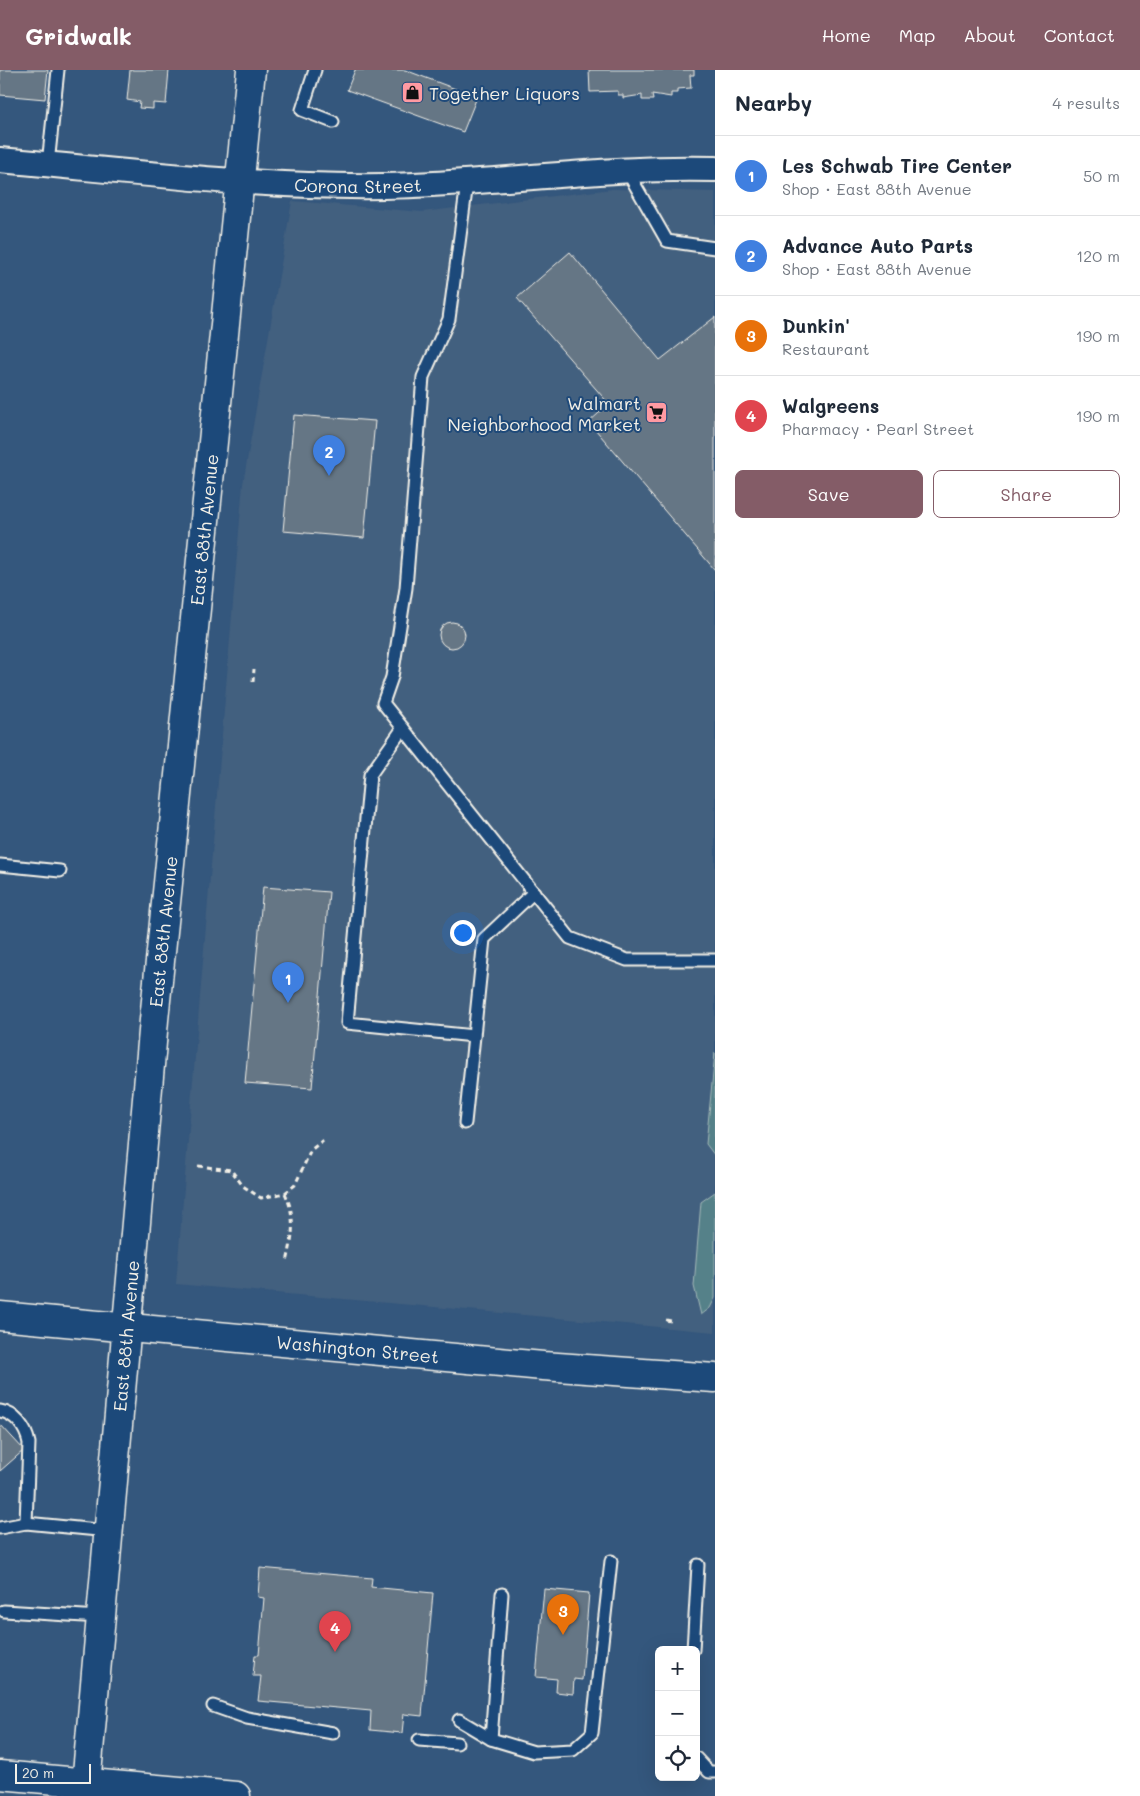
<!DOCTYPE html>
<html lang="en">
<head>
<meta charset="utf-8">
<style>
  body { margin:0; font-family:Mali,sans-serif; background:#f6f6f7; color:#1f2937 }
  .controls { position:absolute; right:15px; bottom:15px; display:grid; overflow:hidden; border-radius:8px; box-shadow:0 5px 20px #0002 }
  .controls button { width:45px; height:45px; display:grid; place-items:center; padding:0; border:0; border-bottom:1px solid #e0e1e3; background:#fff; color:#1f2937; font:25px sans-serif }
  .scale { position:absolute; left:15px; bottom:12px; width:76px; box-sizing:border-box; padding-left:5px; border:2px solid #f4f1e8; border-top:0; font-size:14px; line-height:18px; white-space:nowrap; color:#f4f1e8; -webkit-text-stroke:4px #1f4a7a; paint-order:stroke }
  .you { position:absolute; left:462px; top:862px; width:18px; height:18px; margin:-12px; border:4px solid #fff; border-radius:50%; background:#1a73e8; box-shadow:0 0 0 8px #1a73e833 }
  .badge { display:grid; place-items:center; width:32px; height:32px; border-radius:50%; background:#845c67; color:#fff; font-size:16px; font-weight:700 }
  .pin { position:absolute; translate:-50% -41px; filter:drop-shadow(0 1px 2px #0008) }
  .pin::after { content:''; position:absolute; top:26px; width:18px; height:15px; background:inherit; clip-path:polygon(0 0,100% 0,50% 100%) }
  .list { margin:0; padding:0; list-style:none }
  h2 { display:flex; justify-content:space-between; align-items:center; height:65px; margin:0; padding:0 20px; font-size:21px }
  h2 small { font-size:16px; font-weight:400; color:#747a83 }
  .list li { display:grid; grid-template-columns:32px 1fr auto; gap:15px; align-items:center; box-sizing:border-box; height:80px; padding:0 20px; border-top:1px solid #e0e1e3 }
  .list b { display:block; font-size:19px; white-space:nowrap }
  .list p { margin:0; font-size:16px; white-space:nowrap; color:#747a83 }
  .list em { font-size:16px; font-style:normal; color:#747a83 }
  .actions { display:flex; gap:10px; padding:15px 20px }
  .actions a { flex:1; padding:11px 0; border:1px solid #845c67; border-radius:8px; text-align:center; font-size:18px; color:#845c67 }
  .actions .main { background:#845c67; color:#fff }
  .icon { flex:none; width:28px; height:28px; fill:none; stroke:currentColor; stroke-width:2; stroke-linecap:round; stroke-linejoin:round }
  .map { position:relative; flex:none; width:715px; height:1726px; overflow:hidden }
  header { display:flex; align-items:center; gap:30px; box-sizing:border-box; height:70px; padding:0 25px; background:#845c67; color:#fff }
  header strong { font-size:24px }
  nav { display:flex; gap:28px; margin-inline-start:auto; font-size:18px }
  main { display:flex }
  aside { flex:1; background:#fff }
  .map>svg:first-child { display:block }
</style>
</head>
<body>
<header>
<strong>Gridwalk</strong>
<nav><a>Home</a><a>Map</a><a>About</a><a>Contact</a></nav>
</header>
<main>
<div class="map">
<svg width="715" height="1726" viewBox="0 0 715 1726">
  <rect width="100%" height="100%" fill="#34577d"/>
  <filter id="ink" filterUnits="userSpaceOnUse"><feTurbulence type="fractalNoise" baseFrequency=".02" numOctaves="2"/><feDisplacementMap in="SourceGraphic" scale="10" xChannelSelector="R" yChannelSelector="G"/><feConvolveMatrix kernelMatrix="1 2 1 2 8 2 1 2 1" color-interpolation-filters="sRGB"/></filter>
  <g filter="url(#ink)">
    <!-- built -->
    <path fill="#43607f" d="M613 119 715 122V1262L176 1214 243 414 292 131 422 142Z"/>
    <!-- green -->
    <g fill="#558189" stroke="#a4b9b8">
      <path d="M715 983V1086L706 1074Z"/>
      <path d="M715 1122V1228L710 1238 701 1245 694 1216 701 1132Z"/>
    </g>
    <!-- building -->
    <g fill="#657685" stroke="#f4f1e8">
      <path d="M0 0H48L45 29 0 25Z"/>
      <path d="M130 0H169L166 34 153 33V39L139 38 140 32 127 30Z"/>
      <path d="M355 0H405L477 27 463 62 347 20Z"/>
      <path d="M589 0H694V5H690L691 18 677 19V23H671V27L652 24 653 30H642V25L623 28V25H618V21L590 22Z"/>
      <path d="M570 182 660 290 715 247V500L589 352 609 334 517 228Z"/>
      <path d="M294 345 375 351 364 468 283 461Z"/>
      <circle cx="452" cy="565" r="13"/>
      <path d="M263 817 329 822 312 1018 245 1013Z"/>
      <path d="M0 1354 24 1380 0 1401Z"/>
      <path d="M260 1498 372 1508 371 1517 433 1523 422 1646 404 1644 402 1663 370 1660 371 1641 258 1631 261 1606H253L255 1585H259L264 1528 258 1527Z"/>
      <path d="M544 1519 589 1523 582 1610 574 1609 573 1624 556 1622 557 1609 536 1607Z"/>
    </g>
    <g fill="none" stroke-linecap="round" stroke-linejoin="round">
      <defs>
        <g id="lane">
          <path d="M315 0 302 40 333 52"/>
          <path d="M48 94 58 0"/>
          <path d="M627 101 667 171 715 178"/>
          <path d="M467 113 449 249 423 307 406 518 392 607 383 633 570 868 627 890H715"/>
          <path d="M403 658 370 705 347 953 474 966 484 869 534 822"/>
          <path d="M0 795 60 801"/>
          <path d="M465 1053 474 966"/>
          <path d="M0 1341C15 1343 26 1358 29 1373L26 1453"/>
          <path d="M0 1458 26 1453 108 1461"/>
          <path d="M4 1541 100 1547"/>
          <path d="M693 1580 698 1495"/>
          <path d="M213 1636 247 1648 333 1663"/>
          <path d="M459 1650 491 1669 502 1524"/>
          <path d="M491 1669 534 1682 573 1680 592 1663 611 1491"/>
          <path d="M419 1670 457 1673"/>
          <path d="M696 1688 709 1702H715"/>
        </g>
        <g id="street">
          <path id="s1" d="M0 90C126 101 257 118 384 116 494 114 604 96 715 99"/>
        </g>
        <g id="secondary">
          <path id="s2" d="M0 1246 543 1296 715 1308"/>
          <path d="M0 1705 236 1726"/>
          <path id="s3" d="M85 1726 154 950 251 0"/>
        </g>
      </defs>
      <!-- lane casing -->
      <use href="#lane" stroke="#f4f1e8" stroke-width="15"/>
      <!-- street casing -->
      <use href="#street" stroke="#f4f1e8" stroke-width="28"/>
      <!-- secondary casing -->
      <use href="#secondary" stroke="#f4f1e8" stroke-width="31"/>
      <!-- path -->
      <g stroke="#f4f1e8" stroke-width="3" stroke-dasharray="5 4" stroke-linecap="butt">
        <path d="M253 612 254 599"/>
        <path d="M198 1096 231 1100 243 1116 261 1128 285 1123 295 1115 311 1080 323 1070"/>
        <path d="M285 1123C296 1147 293 1167 287 1192"/>
        <path d="M666 1250 671 1251"/>
      </g>
      <!-- lane -->
      <use href="#lane" stroke="#1f4a7a" stroke-width="11"/>
      <!-- street -->
      <use href="#street" stroke="#1f4a7a" stroke-width="24"/>
      <!-- secondary -->
      <use href="#secondary" stroke="#1f4a7a" stroke-width="28"/>
    </g>
  </g>
  <!-- icons -->
  <defs>
    <symbol id="shop-square" viewBox="-11 -11 22 22"><rect x="-9" y="-9" width="18" height="18" rx="4" fill="#ff9aa2" stroke="#1f4a7a"/><path d="M-5-2.5h2.3a2.7 3.5 0 0 1 5.4 0H5L5.5 6h-11ZM-1.5-2.5h3a1.5 2.3 0 0 0-3 0Z" fill="#111"/></symbol>
    <symbol id="supermarket-square" viewBox="-11 -11 22 22"><rect x="-9" y="-9" width="18" height="18" rx="4" fill="#ff9aa2" stroke="#1f4a7a"/><path d="M-6-5.5h2.5l.6 2H6L4.5 2H-2.5L-4.4-4H-6ZM-1.5 3.2a1.3 1.3 0 1 0 .1 0ZM3 3.2a1.3 1.3 0 1 0 .1 0Z" fill="#111"/></symbol>
  </defs>
  <g fill-rule="evenodd">
    <use href="#shop-square" x="400" y="10" width="25" height="25"/>
    <use href="#supermarket-square" x="644" y="330" width="25" height="25"/>
  </g>
  <g text-anchor="middle" dominant-baseline="central" stroke-width="4" stroke-linejoin="round" paint-order="stroke">
    <!-- poi labels -->
    <g font-size="18" fill="#f4f1e8" stroke="#1f4a7a" text-anchor="start">
      <text x="429" y="23">Together Liquors</text>
      <text x="641" y="333" text-anchor="end">Walmart<tspan x="641" dy="21">Neighborhood Market</tspan></text>
    </g>
    <!-- street labels -->
    <g font-size="18" fill="#f4f1e8" stroke="#1f4a7a">
      <text stroke="none"><textPath href="#s1" startOffset="359">Corona Street</textPath></text>
      <text stroke="none"><textPath href="#s3" startOffset="1272">East 88th Avenue</textPath></text>
      <text stroke="none"><textPath href="#s3" startOffset="868">East 88th Avenue</textPath></text>
      <text stroke="none"><textPath href="#s3" startOffset="462">East 88th Avenue</textPath></text>
      <text stroke="none"><textPath href="#s2" startOffset="359">Washington Street</textPath></text>
    </g>
  </g>
</svg>
<div class="controls">
<button>+</button>
<button>−</button>
<button><svg class="icon" aria-label="locate" viewBox="0 0 24 24"><circle cx="12" cy="12" r="6"/><path d="M12 2v4M12 18v4M2 12h4M18 12h4"/></svg></button>
</div>
<div class="scale">20 m</div>
<div class="you"></div>
<div class="pin badge" style="left:288px;top:933px;background:#3f7fe0">1</div>
<div class="pin badge" style="left:329px;top:406px;background:#3f7fe0">2</div>
<div class="pin badge" style="left:563px;top:1565px;background:#e8710a">3</div>
<div class="pin badge" style="left:335px;top:1582px;background:#e0444e">4</div>
</div>
<aside>
<h2>Nearby<small>4 results</small></h2>
<ul class="list">
<li><span class="badge" style="background:#3f7fe0">1</span><div><b>Les Schwab Tire Center</b><p>Shop · East 88th Avenue</p></div><em>50 m</em></li>
<li><span class="badge" style="background:#3f7fe0">2</span><div><b>Advance Auto Parts</b><p>Shop · East 88th Avenue</p></div><em>120 m</em></li>
<li><span class="badge" style="background:#e8710a">3</span><div><b>Dunkin'</b><p>Restaurant</p></div><em>190 m</em></li>
<li><span class="badge" style="background:#e0444e">4</span><div><b>Walgreens</b><p>Pharmacy · Pearl Street</p></div><em>190 m</em></li>
</ul>
<div class="actions"><a class="main">Save</a><a>Share</a></div>
</aside>
</main>
</body>
</html>
